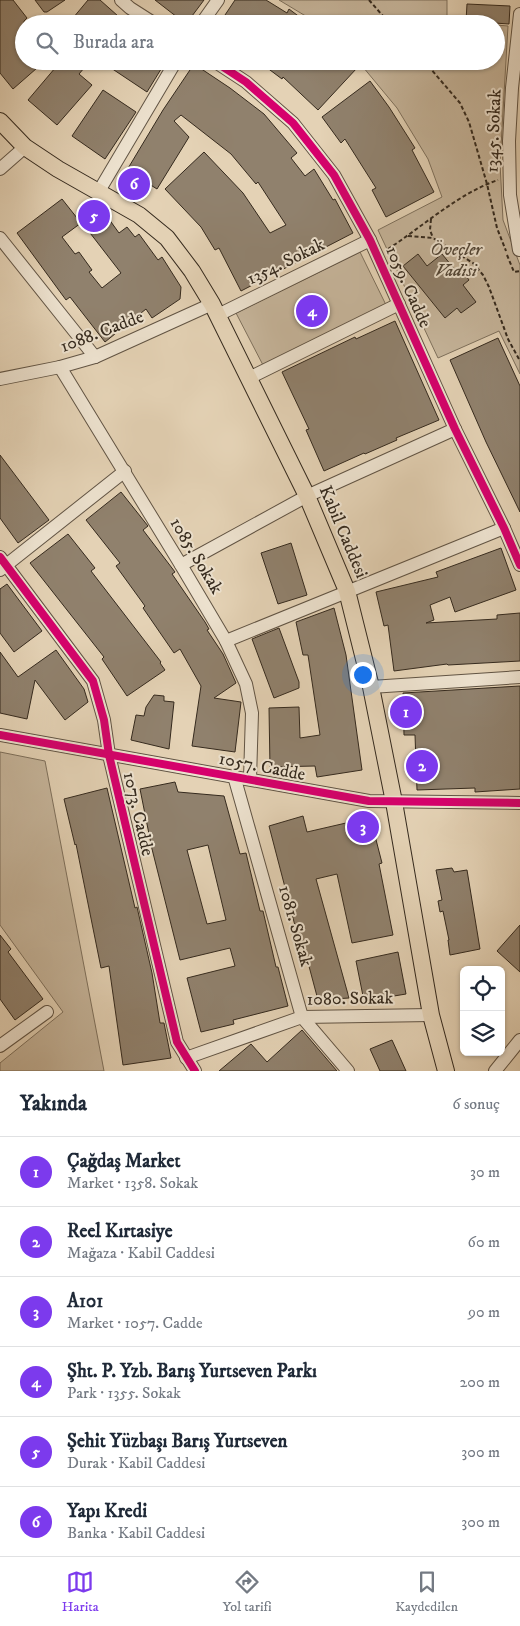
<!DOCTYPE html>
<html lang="tr">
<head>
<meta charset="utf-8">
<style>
  body { margin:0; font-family:"IM FELL DW Pica",serif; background:#f6f6f7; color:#1f2937 }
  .controls { position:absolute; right:15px; bottom:15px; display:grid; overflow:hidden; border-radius:8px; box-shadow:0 1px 4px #0004 }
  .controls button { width:45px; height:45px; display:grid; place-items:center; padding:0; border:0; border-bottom:1px solid #e0e1e3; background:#fff; color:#1f2937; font:25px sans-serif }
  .you { position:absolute; left:362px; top:674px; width:18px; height:18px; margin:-12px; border:4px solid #fff; border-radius:50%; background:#1a73e8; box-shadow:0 0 0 8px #1a73e833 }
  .badge { display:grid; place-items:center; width:32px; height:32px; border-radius:50%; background:#7c3aed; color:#fff; font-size:16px; font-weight:700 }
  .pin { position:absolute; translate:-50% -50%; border:2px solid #fff; box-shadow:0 1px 5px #0006 }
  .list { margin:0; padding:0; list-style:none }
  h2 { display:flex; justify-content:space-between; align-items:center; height:65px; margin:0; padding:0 20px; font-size:21px }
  h2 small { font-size:16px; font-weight:400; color:#747a83 }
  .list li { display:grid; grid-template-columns:32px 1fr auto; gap:15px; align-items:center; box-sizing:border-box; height:70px; padding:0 20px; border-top:1px solid #e0e1e3 }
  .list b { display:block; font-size:19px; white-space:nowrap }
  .list p { margin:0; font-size:16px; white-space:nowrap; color:#747a83 }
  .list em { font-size:16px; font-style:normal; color:#747a83 }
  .icon { flex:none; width:28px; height:28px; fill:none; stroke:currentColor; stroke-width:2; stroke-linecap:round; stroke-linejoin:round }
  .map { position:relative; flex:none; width:520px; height:1071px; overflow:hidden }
  .search { position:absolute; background:#fff; box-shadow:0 1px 4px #0004; left:15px; right:15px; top:15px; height:55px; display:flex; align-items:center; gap:12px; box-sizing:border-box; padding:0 18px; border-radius:28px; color:#747a83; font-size:19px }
  .sheet { height:485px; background:#fff }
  nav { display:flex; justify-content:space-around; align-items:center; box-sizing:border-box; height:70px; border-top:1px solid #e0e1e3; background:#fff; font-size:14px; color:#747a83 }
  nav a { display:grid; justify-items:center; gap:2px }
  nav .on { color:#7c3aed }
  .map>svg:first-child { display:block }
</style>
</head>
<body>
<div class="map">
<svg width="520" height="1071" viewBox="0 0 520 1071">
  <rect width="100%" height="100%" fill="#e4d2b5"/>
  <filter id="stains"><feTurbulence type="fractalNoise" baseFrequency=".004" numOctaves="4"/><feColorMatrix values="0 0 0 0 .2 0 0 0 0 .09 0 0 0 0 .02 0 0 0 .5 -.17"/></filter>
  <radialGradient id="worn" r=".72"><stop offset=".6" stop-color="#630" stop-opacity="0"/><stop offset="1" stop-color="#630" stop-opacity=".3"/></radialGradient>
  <!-- green -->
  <g fill="#c6b59b" stroke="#7e705c">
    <path d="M279 0H447V22L469 24H319Z"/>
    <path d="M496 25 508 26 500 163 503 220 520 265V374L499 331 438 358 378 230 442 197 428 159 397 108 358 61H496Z"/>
    <path d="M360 252 388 309 264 367 236 313Z"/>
    <path d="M0 752 45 761 104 1071H0V1063L63 1012 0 925Z"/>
  </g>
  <!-- building -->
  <g fill="#90816d" stroke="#352a1e" fill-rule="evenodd">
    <path d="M0 0H13L27 18 24 21V61H45L13 89 0 73Z"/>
    <path d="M35 0H65L47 12H44Z"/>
    <path d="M88 0H100L127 24H68Z"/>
    <path d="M155 0H204L186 24Z"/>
    <path d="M235 0H266L287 13 289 9 309 24H219Z"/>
    <path d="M467 4 510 6 509 24 466 21Z"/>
    <path d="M61 61H90L79 74 92 85 57 125 28 100Z"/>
    <path d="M115 61H166L147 92 111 68Z"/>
    <path d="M258 61H349L357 68 318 110 283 77 282 79Z"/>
    <path d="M194 64 230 88 264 114 297 153 291 158 305 176 314 169 333 200 335 199 353 233 241 291 219 248 215 250 201 227 165 189 204 152 243 193 270 233 286 225 258 182 256 184 231 154 181 115 174 121 189 137 157 189 127 170 163 110Z"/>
    <path d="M370 81 389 107 415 148 412 150 434 192 386 217 372 190 376 188 345 139 341 143 322 117Z"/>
    <path d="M103 90 136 112 105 159 72 136Z"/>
    <path d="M62 199 81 223 62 237 75 254 79 252 92 270 89 272 102 288 121 273 87 229 106 215 119 233 127 227 135 237 139 234 158 260 162 257 181 287 180 299 152 318 146 309 105 342 70 297 66 300 17 233Z"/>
    <path d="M418 254 427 266 442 254 456 271 460 268 469 280 463 285 476 302 461 313 457 308 445 318 403 266Z"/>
    <path d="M395 321 439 420 396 438 397 440 365 454 364 453 324 471 306 430 309 429 282 372 355 337 356 339Z"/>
    <path d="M498 338 520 386V512L486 442 450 360Z"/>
    <path d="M0 455 49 520 18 543 0 518Z"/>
    <path d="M121 492 148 526 143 530 175 572 172 574 205 622 209 629 207 630 223 654 236 683 214 698 241 702 235 752 192 746 201 686 180 649 174 653 143 608 145 606 116 566 120 563 86 520Z"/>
    <path d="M68 534 95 568 91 571 161 662 160 663 165 670 127 696 102 659 104 657 30 563Z"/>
    <path d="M291 543 307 595 278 604 261 553Z"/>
    <path d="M501 548 516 590 455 612 450 597 430 605 434 620 426 623 497 619V615L520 613V661L448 665 447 664 394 671 388 625 384 626 376 592 438 577 436 572Z"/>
    <path d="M7 584 42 631 14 652 0 633V589Z"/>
    <path d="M334 608 346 655 362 770 317 777 315 766 270 767 269 708 299 707 300 738 320 735 308 655H303L296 622Z"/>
    <path d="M279 628 299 682V688L274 698 252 639Z"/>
    <path d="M56 650 84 689 88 702 65 720 35 680 27 719 0 713V652L18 677Z"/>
    <path d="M520 686V789L475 792V788L417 790 415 735H404L403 693Z"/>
    <path d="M154 695 164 696V701L174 702 169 749 131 740 136 715 144 716 146 707Z"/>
    <path d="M175 782 178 792 224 796 240 854 246 853 260 911H263L276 967H278L288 1006 233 1020 234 1024 201 1032 187 978 235 966 230 948 180 960 152 849 140 789ZM208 845 226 920 207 924 187 850Z"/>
    <path d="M107 788 135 908 137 907 152 973 160 1023H164L171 1058 123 1065 109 966 101 968 76 844 75 845 64 799Z"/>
    <path d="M303 816 307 832 359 820 374 832 382 863 379 864 393 935 352 943 337 874 316 879 349 998 318 1000 302 940 299 941 269 826Z"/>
    <path d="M452 868 454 872 467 870 480 949 450 955 448 940H449L443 911 440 912 438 901 442 900 436 870Z"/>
    <path d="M520 925V972L497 951Z"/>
    <path d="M0 935 11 949 8 952 43 999 15 1020 0 999Z"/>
    <path d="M398 952 406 994 364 1001 356 961Z"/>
    <path d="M302 1030 337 1071H219L251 1044 267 1062Z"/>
    <path d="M392 1040 406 1071H380L370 1049Z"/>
  </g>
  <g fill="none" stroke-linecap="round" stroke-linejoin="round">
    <defs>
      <g id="minor">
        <path d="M121 0 130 8 155 24"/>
        <path d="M201 24 218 0"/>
        <path d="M214 61 246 82 293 123 334 175 370 240 455 429 504 528 520 565"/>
        <path d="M0 169 25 147"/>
        <path d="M99 191 176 61"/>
        <path d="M0 238 95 357"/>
        <path d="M519 250 510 195 509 141 512 88 520 14"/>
        <path d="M218 315 370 240"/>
        <path d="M60 367 181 565 226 641 246 684 252 713 250 779"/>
        <path d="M249 378 399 304"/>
        <path d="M0 379 60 367 95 357 212 304"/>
        <path d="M0 557 93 681 104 720 109 755 177 1042 195 1071"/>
        <path d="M181 565 307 496 455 429"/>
        <path d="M0 570 125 471"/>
        <path d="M226 641 504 528"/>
        <path d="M371 687 520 677"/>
        <path d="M0 735 369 801 520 803"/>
        <path d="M234 776 302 1017 348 1071"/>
        <path d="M0 1046 47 1012"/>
        <path d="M186 1058 302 1017 431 1015"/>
        <path d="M495 1071 520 1040"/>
      </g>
      <path id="major" d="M0 121 25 147 58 169 139 215 167 238 192 271 212 304 307 496 347 591 371 687 394 802 431 1015 446 1071"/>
    </defs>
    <!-- minor casing -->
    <use href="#minor" stroke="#615444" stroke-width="14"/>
    <!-- major casing -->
    <use href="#major" stroke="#352a1e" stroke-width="18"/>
    <!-- path -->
    <g stroke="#352a1e" stroke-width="2" stroke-dasharray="4 2.5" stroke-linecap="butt">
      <path d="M369 0 390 24"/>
      <path d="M424 61 460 103 469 122 487 184 497 228 506 251"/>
      <path d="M431 219 430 230 433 238"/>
      <path d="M408 236 433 238 473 263 483 275 489 287 508 339 520 361"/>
      <path d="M388 249C422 227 459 193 498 180"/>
      <path d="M507 255 514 272 520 271"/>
    </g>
    <!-- minor -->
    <use href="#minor" stroke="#ede2cf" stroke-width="12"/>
    <!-- major -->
    <use href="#major" stroke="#e4d2b5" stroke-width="16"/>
    <defs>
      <g id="cycleway">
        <path d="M214 61 246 82 293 123 334 175 370 240 455 429 504 528 520 565"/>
        <path d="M0 557 93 681 104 720 109 755 177 1042 195 1071"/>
        <path d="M0 735 369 801 520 803"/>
      </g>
    </defs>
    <!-- cycleway casing -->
    <use href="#cycleway" stroke="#ede2cf" stroke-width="11"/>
    <!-- cycleway -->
    <use href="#cycleway" stroke="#d6006c" stroke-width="8"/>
  </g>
  <g text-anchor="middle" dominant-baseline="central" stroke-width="4" stroke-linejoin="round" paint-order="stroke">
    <!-- street labels -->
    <g font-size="18" fill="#352a1e" stroke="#ede2cf">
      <text transform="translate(494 131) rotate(-88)">1345. Sokak</text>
      <text transform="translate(286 262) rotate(-26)">1354. Sokak</text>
      <text transform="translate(408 287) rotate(66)">1059. Cadde</text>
      <text transform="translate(102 332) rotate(-21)">1088. Cadde</text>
      <text transform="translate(343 532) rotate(67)">Kabil Caddesi</text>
      <text transform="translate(196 556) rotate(59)">1085. Sokak</text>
      <text transform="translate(262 767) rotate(11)">1057. Cadde</text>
      <text transform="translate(138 814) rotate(77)">1073. Cadde</text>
      <text transform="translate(295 926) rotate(74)">1081. Sokak</text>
      <text transform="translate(350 999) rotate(-1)">1080. Sokak</text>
    </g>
    <!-- park labels -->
    <g font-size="18" font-style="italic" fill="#524637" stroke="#ede2cf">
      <text x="456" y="250">Öveçler<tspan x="456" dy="21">Vadisi</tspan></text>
    </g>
  </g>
  <rect width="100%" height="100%" filter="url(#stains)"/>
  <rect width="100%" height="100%" fill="url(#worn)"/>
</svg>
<div class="controls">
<button><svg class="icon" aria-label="locate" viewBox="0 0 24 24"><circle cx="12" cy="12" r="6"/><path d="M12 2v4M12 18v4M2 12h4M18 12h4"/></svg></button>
<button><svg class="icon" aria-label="layers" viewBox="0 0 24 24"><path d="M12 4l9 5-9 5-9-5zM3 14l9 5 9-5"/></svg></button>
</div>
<div class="you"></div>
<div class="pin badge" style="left:406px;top:712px">1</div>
<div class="pin badge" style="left:422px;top:766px">2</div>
<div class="pin badge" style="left:363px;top:827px">3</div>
<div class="pin badge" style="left:312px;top:311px">4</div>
<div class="pin badge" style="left:94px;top:216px">5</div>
<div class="pin badge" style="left:134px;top:184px">6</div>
<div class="search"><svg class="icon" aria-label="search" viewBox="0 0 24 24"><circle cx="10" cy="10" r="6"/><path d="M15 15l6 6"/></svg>Burada ara</div>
</div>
<section class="sheet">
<h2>Yakında<small>6 sonuç</small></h2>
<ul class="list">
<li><span class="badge">1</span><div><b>Çağdaş Market</b><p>Market · 1358. Sokak</p></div><em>30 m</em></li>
<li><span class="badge">2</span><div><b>Reel Kırtasiye</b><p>Mağaza · Kabil Caddesi</p></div><em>60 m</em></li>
<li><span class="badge">3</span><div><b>A101</b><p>Market · 1057. Cadde</p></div><em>90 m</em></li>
<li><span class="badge">4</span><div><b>Şht. P. Yzb. Barış Yurtseven Parkı</b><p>Park · 1355. Sokak</p></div><em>200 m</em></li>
<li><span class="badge">5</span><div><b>Şehit Yüzbaşı Barış Yurtseven</b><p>Durak · Kabil Caddesi</p></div><em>300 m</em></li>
<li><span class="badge">6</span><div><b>Yapı Kredi</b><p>Banka · Kabil Caddesi</p></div><em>300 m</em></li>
</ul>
</section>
<nav>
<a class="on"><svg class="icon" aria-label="map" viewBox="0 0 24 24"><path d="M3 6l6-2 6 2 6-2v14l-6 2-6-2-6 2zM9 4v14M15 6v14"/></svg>Harita</a>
<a><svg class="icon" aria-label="directions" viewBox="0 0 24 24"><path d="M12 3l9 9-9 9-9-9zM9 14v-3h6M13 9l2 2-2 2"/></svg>Yol tarifi</a>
<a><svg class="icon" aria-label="saved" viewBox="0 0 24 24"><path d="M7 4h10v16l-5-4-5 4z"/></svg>Kaydedilen</a>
</nav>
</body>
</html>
